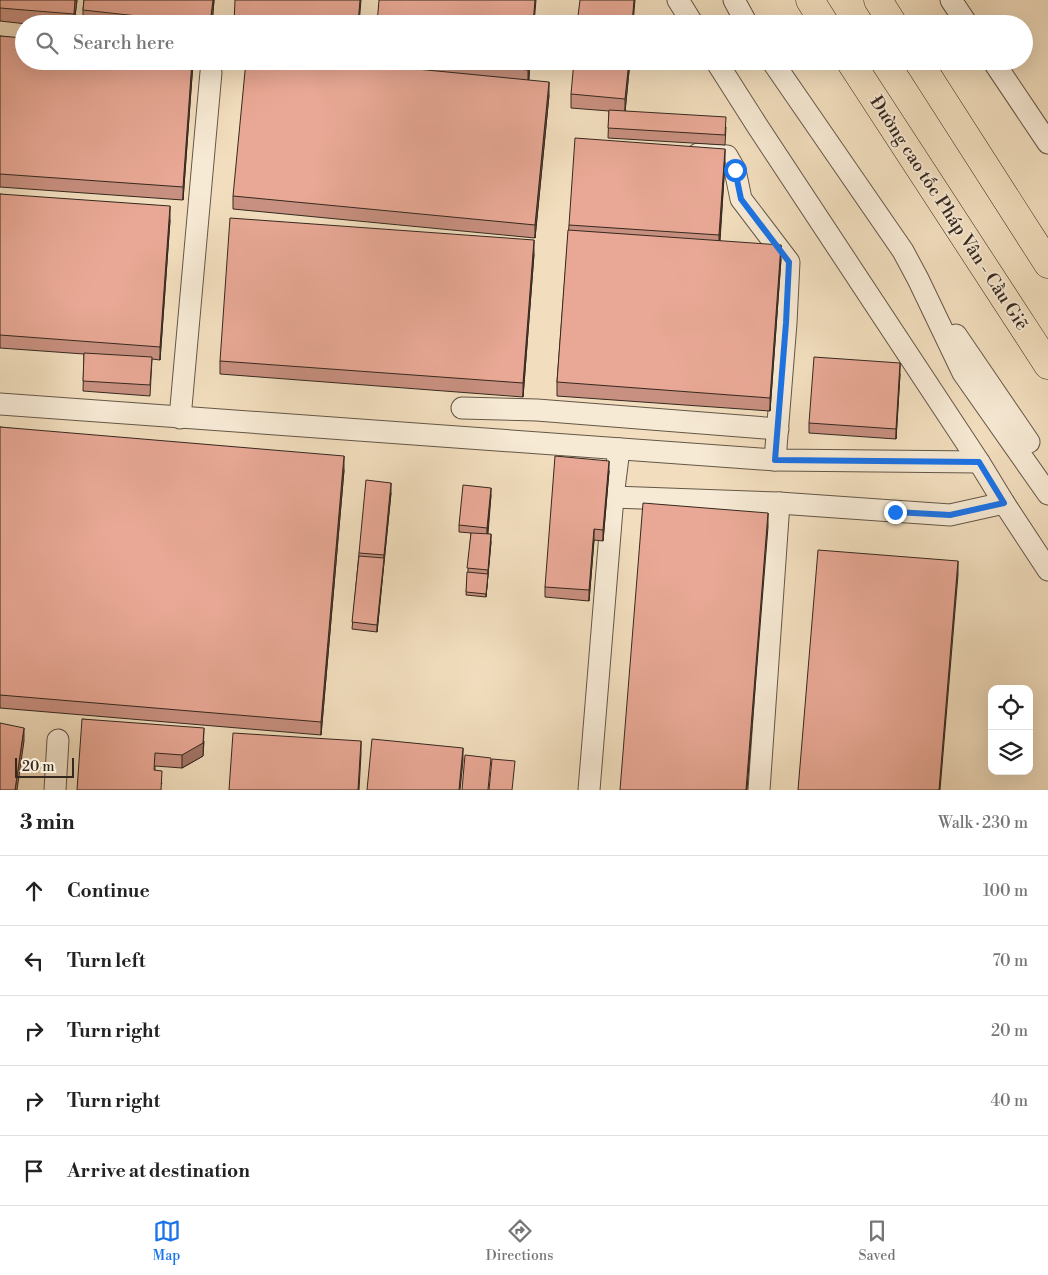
<!DOCTYPE html>
<html lang="en">
<head>
<meta charset="utf-8">
<style>
  body { margin:0; font-family:"Libre Bodoni",serif; background:#f2f2f2; color:#222 }
  .controls { position:absolute; right:15px; bottom:15px; display:grid; overflow:hidden; border-radius:10px; box-shadow:0 5px 20px #0002 }
  .controls button { width:45px; height:45px; display:grid; place-items:center; padding:0; border:0; border-bottom:1px solid #e0e0e0; background:#fff; color:#222; font:25px sans-serif }
  .scale { position:absolute; left:15px; bottom:12px; width:59px; box-sizing:border-box; padding-left:5px; border:2px solid #35281f; border-top:0; font-size:14px; line-height:18px; white-space:nowrap; color:#35281f; -webkit-text-stroke:4px #f7ead5; paint-order:stroke }
  .stop { position:absolute; width:15px; height:15px; margin:-11px; border:4px solid #1a73e8; border-radius:50%; background:#fff }
  .stop.end { background:#1a73e8; border-color:#fff; box-shadow:0 1px 5px #0008 }
  .list { margin:0; padding:0; list-style:none }
  h2 { display:flex; justify-content:space-between; align-items:center; height:65px; margin:0; padding:0 20px; font-size:21px }
  h2 small { font-size:16px; font-weight:400; color:#767676 }
  .list li { display:grid; grid-template-columns:32px 1fr auto; gap:15px; align-items:center; box-sizing:border-box; height:70px; padding:0 20px; border-top:1px solid #e0e0e0 }
  .list b { display:block; font-size:19px; white-space:nowrap }
  .list em { font-size:16px; font-style:normal; color:#767676 }
  .icon { flex:none; width:28px; height:28px; fill:none; stroke:currentColor; stroke-width:2; stroke-linecap:round; stroke-linejoin:round }
  .map { position:relative; flex:none; width:1048px; height:790px; overflow:hidden }
  .search { position:absolute; background:#fff; box-shadow:0 5px 20px #0002; left:15px; right:15px; top:15px; height:55px; display:flex; align-items:center; gap:12px; box-sizing:border-box; padding:0 18px; border-radius:28px; color:#767676; font-size:19px }
  .sheet { height:415px; background:#fff }
  nav { display:flex; justify-content:space-around; align-items:center; box-sizing:border-box; height:70px; border-top:1px solid #e0e0e0; background:#fff; font-size:14px; color:#767676 }
  nav a { display:grid; justify-items:center; gap:2px }
  nav .on { color:#1a73e8 }
  .map>svg:first-child { display:block }
</style>
</head>
<body>
<div class="map">
<svg width="1048" height="790" viewBox="0 0 1048 790">
  <rect width="100%" height="100%" fill="#f2debe"/>
  <filter id="stains"><feTurbulence type="fractalNoise" baseFrequency=".004" numOctaves="4"/><feColorMatrix values="0 0 0 0 .2 0 0 0 0 .09 0 0 0 0 .02 0 0 0 .5 -.17"/></filter>
  <radialGradient id="worn" r=".72"><stop offset=".6" stop-color="#630" stop-opacity="0"/><stop offset="1" stop-color="#630" stop-opacity=".3"/></radialGradient>
  <g fill="none" stroke-linecap="round" stroke-linejoin="round">
    <defs>
      <g id="minor">
        <path d="M678 0 693 24"/>
        <path d="M734 0 747 24"/>
        <path d="M951 0 967 24"/>
        <path d="M716 61 758 127 979 462 1004 503 1048 570"/>
        <path d="M772 61 903 251 918 279 963 373 1048 494"/>
        <path d="M993 61 1048 143"/>
        <path d="M698 154 727 156 735 170 741 199 789 262 786 323 775 460"/>
        <path d="M956 335 1029 442"/>
        <path d="M0 404 775 460 979 462"/>
        <path d="M462 408 537 410 778 429"/>
        <path d="M180 418 211 72"/>
        <path d="M613 497 779 503 950 515 1004 503"/>
        <path d="M55 790 58 740"/>
        <path d="M589 790 613 497 619 449"/>
        <path d="M759 790 779 503"/>
      </g>
      <g id="highway">
        <path d="M810 0 825 24"/>
        <path d="M878 0 893 24"/>
        <path d="M850 61 1048 365"/>
        <path d="M918 61 1048 264"/>
      </g>
    </defs>
    <!-- minor casing -->
    <use href="#minor" stroke="#645647" stroke-width="23"/>
    <!-- highway casing -->
    <use href="#highway" stroke="#35281f" stroke-width="29"/>
    <!-- minor -->
    <use href="#minor" stroke="#f7ead5" stroke-width="21"/>
    <!-- highway -->
    <use href="#highway" stroke="#f2debe" stroke-width="28"/>
  </g>
  <!-- wall -->
  <g fill="#c89080" stroke="#35281f">
    <path d="M0 0H77L74 24H27L0 21Z"/>
    <path d="M84 0H214L212 24 83 23V10Z"/>
    <path d="M0 36 193 61 183 200 0 187Z"/>
    <path d="M374 61H530L529 80 549 95 535 238 233 209V196L374 65Z"/>
    <path d="M630 61 625 111 726 127 725 145 608 138 609 111 571 108V94Z"/>
    <path d="M725 162 720 241 781 259 770 411 557 396V382L569 225Z"/>
    <path d="M0 194 170 220 160 360 152 359 150 396 83 391 84 354 0 348Z"/>
    <path d="M534 254 523 397 220 374V361Z"/>
    <path d="M900 374 896 439 809 433V423Z"/>
    <path d="M0 427 344 470 321 735 0 708Z"/>
    <path d="M609 471 603 541 594 540 589 601 545 597V587Z"/>
    <path d="M391 493 377 632 352 629 359 553Z"/>
    <path d="M491 495 488 534 491 542 486 597 466 595 471 533 459 532V525Z"/>
    <path d="M82 719 204 741 203 756 182 768 155 766V771L162 784Z"/>
  </g>
  <!-- shaded-wall -->
  <g fill="#a27668" stroke="#35281f">
    <path d="M75 0H77L74 24V14Z"/>
    <path d="M213 0H214L212 24H210Z"/>
    <path d="M360 0H361L359 24H358Z"/>
    <path d="M535 0H536L534 24H533Z"/>
    <path d="M634 0H635L633 24H632Z"/>
    <path d="M192 61H193V63L183 200V187Z"/>
    <path d="M529 61H530L528 83V70Z"/>
    <path d="M629 61H630L625 112V99Z"/>
    <path d="M549 82V95L535 238V225Z"/>
    <path d="M725 149V162L719 249V235Z"/>
    <path d="M170 206V220L160 360V347Z"/>
    <path d="M534 240V254L523 397V383Z"/>
    <path d="M781 245V259L770 411V398Z"/>
    <path d="M900 363V374L896 439V429Z"/>
    <path d="M344 456V470L321 735V722Z"/>
    <path d="M609 461V471L603 541V530Z"/>
    <path d="M391 483V493L377 632V625Z"/>
    <path d="M491 488V495L487 535V528Z"/>
    <path d="M768 513V527L747 790H746Z"/>
    <path d="M594 529V540L589 601V590Z"/>
    <path d="M491 534V542L486 597 488 570Z"/>
    <path d="M958 561V575L940 790H939Z"/>
    <path d="M24 728V741L17 790H15Z"/>
    <path d="M204 728 203 756 182 768V755Z"/>
    <path d="M361 741V754L359 790H358Z"/>
    <path d="M463 748V761L460 790H459Z"/>
  </g>
  <!-- building -->
  <g fill="#e8a895" stroke="#35281f">
    <path d="M0 0H75L74 14 0 8Z"/>
    <path d="M84 0H213L210 24 83 10Z"/>
    <path d="M235 0H360L358 24H234Z"/>
    <path d="M379 0H535L533 24H377Z"/>
    <path d="M580 0H634L632 24H577Z"/>
    <path d="M0 36 24 38V61H192L183 187 0 174Z"/>
    <path d="M246 61H335L549 82 535 225 233 196Z"/>
    <path d="M432 61H529L528 70Z"/>
    <path d="M574 61H629L625 99 571 94Z"/>
    <path d="M609 110 726 117 725 135 608 128Z"/>
    <path d="M575 138 725 149 719 235 569 225Z"/>
    <path d="M0 194 170 206 160 347 0 335Z"/>
    <path d="M230 218 534 240 523 383 220 361Z"/>
    <path d="M568 230 781 245 770 398 557 382Z"/>
    <path d="M84 353 152 357 150 385 83 381Z"/>
    <path d="M814 357 900 363 896 429 809 423Z"/>
    <path d="M0 427 344 456 321 722 0 695Z"/>
    <path d="M555 456 609 461 603 530 594 529 589 590 545 587Z"/>
    <path d="M366 480 391 483 384 555 359 553Z"/>
    <path d="M463 485 491 488 487 528 459 525Z"/>
    <path d="M643 503 768 513 746 790H620Z"/>
    <path d="M471 533 491 534 488 570 467 568Z"/>
    <path d="M818 550 958 561 939 790H798Z"/>
    <path d="M359 556 384 558 377 625 352 622Z"/>
    <path d="M467 572 488 574 486 594 466 592Z"/>
    <path d="M82 719 204 728 203 743 182 755 155 753 154 770 162 771 161 790H77Z"/>
    <path d="M0 723 24 728 15 790H0Z"/>
    <path d="M233 733 361 741 358 790H229Z"/>
    <path d="M372 739 463 748 459 790H367Z"/>
    <path d="M465 755 491 758 488 790H462Z"/>
    <path d="M492 759 515 761 512 790H489Z"/>
  </g>
  <g fill="none" stroke-linecap="round" stroke-linejoin="round">
    <!-- route -->
    <path stroke="#1a73e8" stroke-width="6" d="M735 170 741 199 789 262 786 323 775 460 979 462 1004 503 950 515 895 512"/>
  </g>
  <g text-anchor="middle" dominant-baseline="central" stroke-width="4" stroke-linejoin="round" paint-order="stroke">
    <!-- street labels -->
    <g font-size="18" fill="#35281f" stroke="#f7ead5">
      <text transform="translate(949 213) rotate(57)">Đường cao tốc Pháp Vân - Cầu Giẽ</text>
    </g>
  </g>
  <rect width="100%" height="100%" filter="url(#stains)"/>
  <rect width="100%" height="100%" fill="url(#worn)"/>
</svg>
<div class="controls">
<button><svg class="icon" aria-label="locate" viewBox="0 0 24 24"><circle cx="12" cy="12" r="6"/><path d="M12 2v4M12 18v4M2 12h4M18 12h4"/></svg></button>
<button><svg class="icon" aria-label="layers" viewBox="0 0 24 24"><path d="M12 4l9 5-9 5-9-5zM3 14l9 5 9-5"/></svg></button>
</div>
<div class="scale">20 m</div>
<div class="stop" style="left:735px;top:170px"></div>
<div class="stop end" style="left:895px;top:512px"></div>
<div class="search"><svg class="icon" aria-label="search" viewBox="0 0 24 24"><circle cx="10" cy="10" r="6"/><path d="M15 15l6 6"/></svg>Search here</div>
</div>
<section class="sheet">
<h2>3 min<small>Walk · 230 m</small></h2>
<ul class="list">
<li><svg class="icon" aria-label="ahead" viewBox="0 0 24 24"><path d="M12 20V5M6 11l6-6 6 6"/></svg><div><b>Continue</b></div><em>100 m</em></li>
<li><svg class="icon" aria-label="left" viewBox="0 0 24 24"><path d="M17 20v-9H6M10 6l-5 5 5 5"/></svg><div><b>Turn left</b></div><em>70 m</em></li>
<li><svg class="icon" aria-label="right" viewBox="0 0 24 24"><path d="M7 20v-9h11M14 6l5 5-5 5"/></svg><div><b>Turn right</b></div><em>20 m</em></li>
<li><svg class="icon" aria-label="right" viewBox="0 0 24 24"><path d="M7 20v-9h11M14 6l5 5-5 5"/></svg><div><b>Turn right</b></div><em>40 m</em></li>
<li><svg class="icon" aria-label="arrive" viewBox="0 0 24 24"><path d="M6 21V4h12l-3 4 3 4H6"/></svg><div><b>Arrive at destination</b></div></li>
</ul>
</section>
<nav>
<a class="on"><svg class="icon" aria-label="map" viewBox="0 0 24 24"><path d="M3 6l6-2 6 2 6-2v14l-6 2-6-2-6 2zM9 4v14M15 6v14"/></svg>Map</a>
<a><svg class="icon" aria-label="directions" viewBox="0 0 24 24"><path d="M12 3l9 9-9 9-9-9zM9 14v-3h6M13 9l2 2-2 2"/></svg>Directions</a>
<a><svg class="icon" aria-label="saved" viewBox="0 0 24 24"><path d="M7 4h10v16l-5-4-5 4z"/></svg>Saved</a>
</nav>
</body>
</html>
